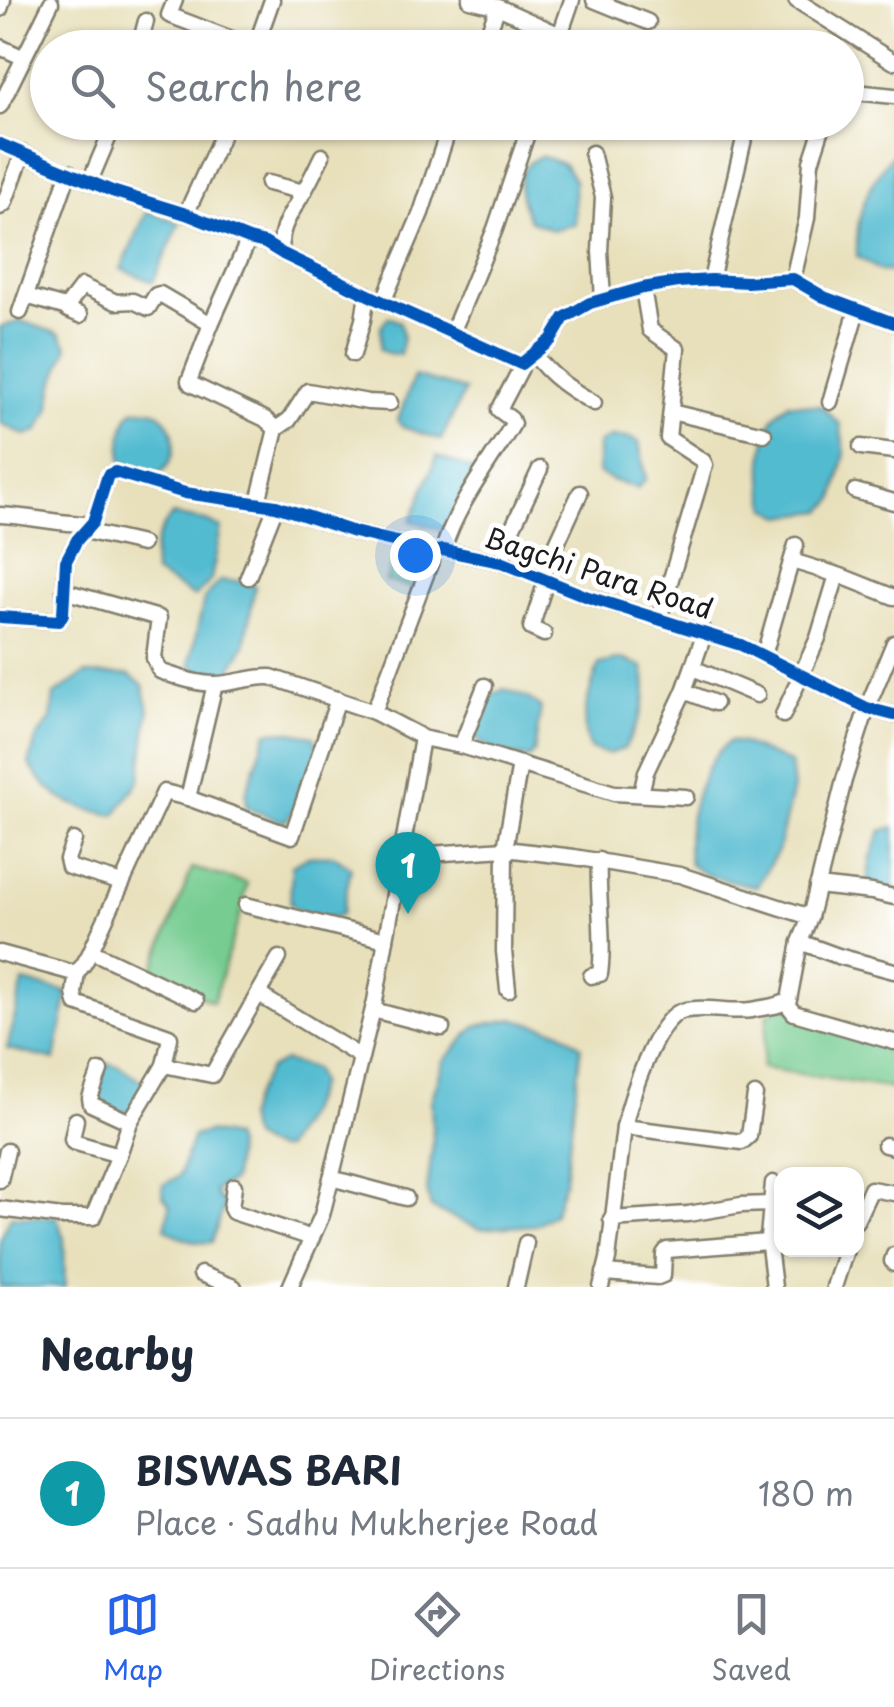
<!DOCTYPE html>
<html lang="en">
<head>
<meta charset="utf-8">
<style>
  body { margin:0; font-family:"Playpen Sans",sans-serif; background:#f2f2f3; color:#1f2937 }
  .controls { position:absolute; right:30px; bottom:30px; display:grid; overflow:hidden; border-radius:20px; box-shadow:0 2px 8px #0004 }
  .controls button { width:90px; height:90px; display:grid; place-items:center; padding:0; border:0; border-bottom:2px solid #e0e1e3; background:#fff; color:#1f2937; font:50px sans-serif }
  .you { position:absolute; left:415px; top:555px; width:35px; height:35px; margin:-25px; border:8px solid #fff; border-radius:50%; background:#1a73e8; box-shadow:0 0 0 15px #1a73e833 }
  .badge { display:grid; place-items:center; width:65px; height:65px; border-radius:50%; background:#2563eb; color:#fff; font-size:32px; font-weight:700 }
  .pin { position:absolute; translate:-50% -82px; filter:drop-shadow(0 2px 5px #0008) }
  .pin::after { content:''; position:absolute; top:52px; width:35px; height:30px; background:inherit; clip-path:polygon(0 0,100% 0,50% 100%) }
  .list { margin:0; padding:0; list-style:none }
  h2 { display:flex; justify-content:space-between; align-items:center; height:130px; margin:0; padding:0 40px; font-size:42px }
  h2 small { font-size:32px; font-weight:400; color:#747a83 }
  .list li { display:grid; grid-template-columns:65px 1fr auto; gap:30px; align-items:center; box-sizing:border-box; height:150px; padding:0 40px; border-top:2px solid #e0e1e3 }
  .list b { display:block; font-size:38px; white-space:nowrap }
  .list p { margin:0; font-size:32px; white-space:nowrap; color:#747a83 }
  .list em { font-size:32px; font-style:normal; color:#747a83 }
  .icon { flex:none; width:55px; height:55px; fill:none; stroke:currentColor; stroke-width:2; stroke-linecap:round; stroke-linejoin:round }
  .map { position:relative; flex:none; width:894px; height:1287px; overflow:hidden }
  .search { position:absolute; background:#fff; box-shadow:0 2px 8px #0004; left:30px; right:30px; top:30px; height:110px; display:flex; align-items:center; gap:25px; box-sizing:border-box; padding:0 35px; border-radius:55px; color:#747a83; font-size:38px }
  .sheet { height:280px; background:#fff }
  nav { display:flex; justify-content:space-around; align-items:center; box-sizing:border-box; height:140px; border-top:2px solid #e0e1e3; background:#fff; font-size:28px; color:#747a83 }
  nav a { display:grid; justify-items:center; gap:5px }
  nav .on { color:#2563eb }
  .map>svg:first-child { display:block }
</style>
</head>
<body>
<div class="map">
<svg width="894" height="1287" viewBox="0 0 894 1287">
  <rect width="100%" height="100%" fill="#fff"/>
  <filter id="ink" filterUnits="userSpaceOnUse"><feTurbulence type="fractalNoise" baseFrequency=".01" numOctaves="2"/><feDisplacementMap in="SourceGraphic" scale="20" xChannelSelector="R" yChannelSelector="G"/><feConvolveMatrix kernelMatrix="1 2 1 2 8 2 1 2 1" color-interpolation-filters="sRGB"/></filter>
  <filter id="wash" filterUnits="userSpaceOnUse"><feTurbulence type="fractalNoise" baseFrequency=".0048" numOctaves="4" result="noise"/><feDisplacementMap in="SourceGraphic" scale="40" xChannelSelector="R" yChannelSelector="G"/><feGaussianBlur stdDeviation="2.25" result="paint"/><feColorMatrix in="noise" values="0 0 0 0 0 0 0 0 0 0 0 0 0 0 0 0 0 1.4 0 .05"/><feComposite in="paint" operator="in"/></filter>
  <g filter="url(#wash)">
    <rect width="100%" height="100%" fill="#e8e0bb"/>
    <!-- green -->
    <g fill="#76cc91" stroke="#497456" stroke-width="2.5">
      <path d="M399 544 430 553 417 589 386 581Z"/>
      <path d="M192 868 247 883 243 906 213 1002 151 975Z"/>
      <path d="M784 1006 894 1040V1089L762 1068 768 1014Z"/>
    </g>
    <!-- water -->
    <g fill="#52bbd0" stroke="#376c76" stroke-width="2.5">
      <path d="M892 155H894V272L880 271 857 256C855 215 866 187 892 155Z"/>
      <path d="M541 156 564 164 574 180 575 224 552 230 529 220C518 194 511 169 541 156Z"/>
      <path d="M147 211 180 223 153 282 121 269Z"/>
      <path d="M388 317 400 322 403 336 400 355 390 354 380 350 381 326Z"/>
      <path d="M21 321 60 334 68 347 55 380 49 411 38 431 25 435 0 423V327Z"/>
      <path d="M414 376 465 390 441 440 402 427 398 420Z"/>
      <path d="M789 403 821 406 840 424 845 453 834 500 823 511 782 516 768 508C760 484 761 444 772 420 775 414 783 408 789 403Z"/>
      <path d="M133 410C141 410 151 408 157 412 180 426 179 462 158 474L122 463C120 448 122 420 133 410Z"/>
      <path d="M610 437 629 438 639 442 646 479 638 488 611 480 598 473V444Z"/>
      <path d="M437 456 475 471 449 526 442 530 411 521Z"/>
      <path d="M172 515 206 521 221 528 211 580 195 597 154 573C152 548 156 534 172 515Z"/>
      <path d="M219 581H244L255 586 245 645 228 674H212L193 669 190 662 204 599Z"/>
      <path d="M622 659 643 667C652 700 639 721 624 749L608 754 590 749C577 722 590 691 599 664Z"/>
      <path d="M85 674 129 675 143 685 149 709 140 780 115 815C74 808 53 801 29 764L36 739 51 719 54 695Z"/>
      <path d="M504 689 528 698 541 708 534 753 529 758C510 758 488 751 475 737L490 696Z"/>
      <path d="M286 731 314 736 319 751 298 806 284 822 247 808 246 793 267 732Z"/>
      <path d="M730 741 742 743 790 763 793 788 778 851 756 887 707 875 690 865C682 830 699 762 730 741Z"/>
      <path d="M894 827V890L867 884 871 857 881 831Z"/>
      <path d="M333 855 351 868 342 914C326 922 303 917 290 903L292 865 307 857Z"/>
      <path d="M23 982 68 992 55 1060 7 1049Z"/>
      <path d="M514 1019 561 1031 581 1046 565 1180 554 1214 535 1225 479 1229 431 1208 427 1191 433 1142 431 1101 444 1061 476 1026Z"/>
      <path d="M284 1061 314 1069 319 1083 307 1112 284 1149H276L261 1144 252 1138 246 1119 253 1098 269 1069Z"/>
      <path d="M106 1063 119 1066 149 1086 131 1113 119 1111 93 1100Z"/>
      <path d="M208 1132 233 1137 236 1146 233 1180 215 1191 219 1200 225 1203 212 1242C198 1245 178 1237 165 1228L170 1206 163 1196V1185L179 1176 193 1136Z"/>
      <path d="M11 1216 57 1217 64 1239 65 1287H0V1239Z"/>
    </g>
  </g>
  <g filter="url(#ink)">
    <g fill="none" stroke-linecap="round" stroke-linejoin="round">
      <defs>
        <g id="street">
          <path d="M175 0 169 15 255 48"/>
          <path d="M470 0 498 7 560 35 556 48"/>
          <path d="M594 0 648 22"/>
          <path d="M796 0 894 62"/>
          <path d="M0 9 3 0"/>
          <path d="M560 35 572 0"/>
          <path d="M396 41 417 48"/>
          <path d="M0 47 22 57"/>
          <path d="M139 48 146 21"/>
          <path d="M255 48 272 0"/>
          <path d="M482 48 498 7"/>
          <path d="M846 91 894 96"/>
          <path d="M0 106 51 3"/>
          <path d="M0 144 112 191 186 214 249 239 265 243 283 254 383 302 521 364 551 340 564 318 590 303 643 288 678 282 711 280 747 282 793 279 824 297 894 323"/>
          <path d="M592 153 603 197 600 251 603 299"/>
          <path d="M90 181 115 122"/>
          <path d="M268 183 304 192"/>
          <path d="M0 207 4 204 23 153"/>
          <path d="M186 214 228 122"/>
          <path d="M249 239 211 324 189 381 191 384 265 419 276 429 258 502"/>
          <path d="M283 254C276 231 292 212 303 193 310 181 316 168 322 156"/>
          <path d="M793 279 807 218 811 162 824 122"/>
          <path d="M711 280 748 122"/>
          <path d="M643 288 650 330 677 349 668 438 703 461 705 465 659 619"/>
          <path d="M26 296 68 308"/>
          <path d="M383 302 421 213 451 122"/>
          <path d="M20 312 69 172"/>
          <path d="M80 315 68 310 67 306 82 286 116 302 133 301 148 308 156 295 160 294 211 324"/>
          <path d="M452 333 495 229 531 122"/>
          <path d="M353 354 363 320 367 294"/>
          <path d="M534 354C551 377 570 389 594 403"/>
          <path d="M830 402 857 310"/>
          <path d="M671 412 764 434"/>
          <path d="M276 429 289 420 308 391 368 402 390 403"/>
          <path d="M861 447 894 451"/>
          <path d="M855 491 894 502"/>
          <path d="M0 515C31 516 61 525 92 524"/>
          <path d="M85 531 142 544"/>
          <path d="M443 550C457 504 488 466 513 424L511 419 499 410 521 368V364"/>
          <path d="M792 561 841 576 894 597"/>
          <path d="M501 562 511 531 540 469"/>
          <path d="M248 577 276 506"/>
          <path d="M541 578 580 493"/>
          <path d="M64 591 159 618 154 658 160 671C176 677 197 684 215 684 234 684 252 676 271 677L374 712"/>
          <path d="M0 617 59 621 63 614 66 561 77 540 93 522 108 475 115 472 185 493 276 506 354 532 435 551 443 550 501 562 588 597 741 645 867 708 894 715"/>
          <path d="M544 634 531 628 546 581"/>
          <path d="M764 655 796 545"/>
          <path d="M693 668 757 695"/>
          <path d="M684 691 715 703"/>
          <path d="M783 715 818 638 837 575"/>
          <path d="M422 738 461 746 614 793 686 797"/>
          <path d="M461 746 485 686"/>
          <path d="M641 794 646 772 684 691 705 632"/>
          <path d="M188 798 215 684"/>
          <path d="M74 840 67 859 69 867 122 883"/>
          <path d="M400 856 505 849 574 857 680 875 810 917"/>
          <path d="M817 886 872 892 894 897"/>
          <path d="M246 905 386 940"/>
          <path d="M800 942 838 956 894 971"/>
          <path d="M91 951 196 1001"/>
          <path d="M0 953 70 972C81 973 84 963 89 955L164 792 188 798 292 836 338 699"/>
          <path d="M77 972 74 993 76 1003 169 1036 170 1038 164 1065"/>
          <path d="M591 976 600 974C605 937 597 898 599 860"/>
          <path d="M508 990 504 951 505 849 520 764"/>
          <path d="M258 994 279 958"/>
          <path d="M786 1003 794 1013 894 1042"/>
          <path d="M373 1010 442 1028"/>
          <path d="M100 1071 90 1098 91 1104 130 1122"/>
          <path d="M76 1120 72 1139 73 1142 119 1155"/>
          <path d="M624 1127 742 1142 749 1136 755 1095"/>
          <path d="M885 1145 894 1147"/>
          <path d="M331 1178 406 1198"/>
          <path d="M0 1180 7 1151"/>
          <path d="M773 1183 768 1238 774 1287"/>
          <path d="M234 1186 231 1208 233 1212 312 1238"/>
          <path d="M0 1209 62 1217H93L119 1155 130 1122 164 1065 212 1075 258 994 361 1057"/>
          <path d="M611 1219 688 1214 741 1205 770 1204"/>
          <path d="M856 1221 871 1189 894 1193"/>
          <path d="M894 1255 892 1261 894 1264"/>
          <path d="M604 1273 658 1277 663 1275 664 1254 667 1250 768 1242"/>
          <path d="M201 1274 234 1287"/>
          <path d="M290 1287 322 1215 375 1001 422 738 418 735 374 712 435 551"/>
          <path d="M516 1287 526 1243"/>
          <path d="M601 1287 608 1259 624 1127C630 1101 655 1019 682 1011 704 1005 729 1013 752 1010 765 1007 779 1007 789 1000L800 942 810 917 844 780 867 708 894 643"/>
          <path d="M834 1287 846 1250"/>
        </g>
      </defs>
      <!-- street casing -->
      <use href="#street" stroke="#827e6c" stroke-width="19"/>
      <!-- street -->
      <use href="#street" stroke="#fff" stroke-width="14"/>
      <defs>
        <g id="cycleway">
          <path d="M0 144 112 191 186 214 249 239 265 243 283 254 383 302 521 364 551 340 564 318 590 303 643 288 678 282 711 280 747 282 793 279 824 297 894 323"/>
          <path d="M0 617 59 621 63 614 66 561 77 540 93 522 108 475 115 472 185 493 276 506 354 532 435 551 443 550 501 562 588 597 741 645 867 708 894 715"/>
        </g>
      </defs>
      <!-- cycleway casing -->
      <use href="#cycleway" stroke="#fff" stroke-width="19"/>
      <!-- cycleway -->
      <use href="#cycleway" stroke="#0057b8" stroke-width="12"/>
    </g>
  </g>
  <g text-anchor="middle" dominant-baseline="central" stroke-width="10" stroke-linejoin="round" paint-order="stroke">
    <!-- street labels -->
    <g font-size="28" fill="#1c1c1c" stroke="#fff">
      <text transform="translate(599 572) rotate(18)">Bagchi Para Road</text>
    </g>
  </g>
</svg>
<div class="controls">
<button><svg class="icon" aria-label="layers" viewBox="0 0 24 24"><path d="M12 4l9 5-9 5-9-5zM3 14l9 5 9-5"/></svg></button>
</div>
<div class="you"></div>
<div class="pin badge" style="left:408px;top:914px;background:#0f9aa8">1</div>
<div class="search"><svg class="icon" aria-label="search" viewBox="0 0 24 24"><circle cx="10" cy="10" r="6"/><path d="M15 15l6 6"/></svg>Search here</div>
</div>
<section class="sheet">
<h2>Nearby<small></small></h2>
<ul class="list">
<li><span class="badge" style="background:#0f9aa8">1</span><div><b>BISWAS BARI</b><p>Place · Sadhu Mukherjee Road</p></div><em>180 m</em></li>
</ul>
</section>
<nav>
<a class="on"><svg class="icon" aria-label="map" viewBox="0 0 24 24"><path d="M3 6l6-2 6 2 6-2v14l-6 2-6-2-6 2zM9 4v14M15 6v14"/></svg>Map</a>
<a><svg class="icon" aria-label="directions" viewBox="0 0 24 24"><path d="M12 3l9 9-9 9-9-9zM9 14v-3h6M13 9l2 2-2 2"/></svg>Directions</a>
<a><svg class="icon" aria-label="saved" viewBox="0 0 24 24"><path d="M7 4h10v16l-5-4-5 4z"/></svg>Saved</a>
</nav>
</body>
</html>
